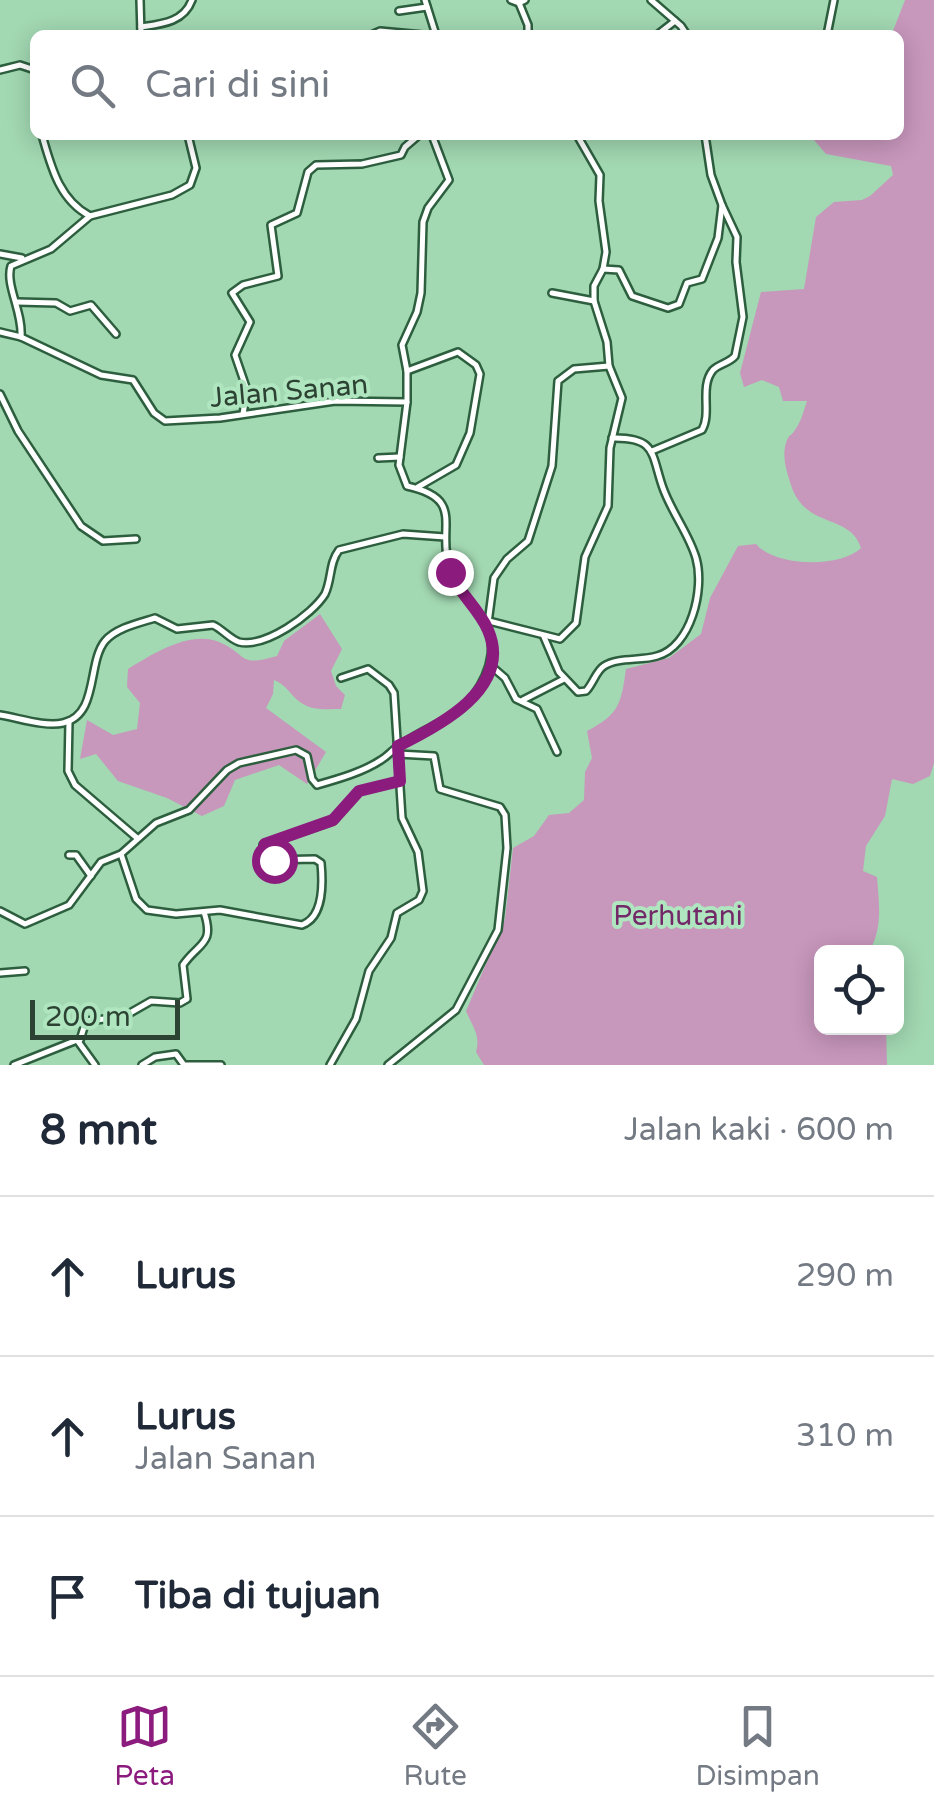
<!DOCTYPE html>
<html lang="id">
<head>
<meta charset="utf-8">
<style>
  body { margin:0; font-family:"Varela Round",sans-serif; background:#f2f2f3; color:#1f2937 }
  .controls { position:absolute; right:30px; bottom:30px; display:grid; overflow:hidden; border-radius:15px; box-shadow:0 5px 25px #0003 }
  .controls button { width:90px; height:90px; display:grid; place-items:center; padding:0; border:0; border-bottom:2px solid #e0e1e3; background:#fff; color:#1f2937; font:50px sans-serif }
  .scale { position:absolute; left:30px; bottom:25px; width:150px; box-sizing:border-box; padding-left:10px; border:5px solid #2c4233; border-top:0; font-size:28px; line-height:35px; white-space:nowrap; color:#2c4233; -webkit-text-stroke:8px #afe5bf; paint-order:stroke }
  .stop { position:absolute; width:30px; height:30px; margin:-22px; border:8px solid #8c1b7e; border-radius:50%; background:#fff }
  .stop.end { background:#8c1b7e; border-color:#fff; box-shadow:0 2px 10px #0008 }
  .list { margin:0; padding:0; list-style:none }
  h2 { display:flex; justify-content:space-between; align-items:center; height:130px; margin:0; padding:0 40px; font-size:42px }
  h2 small { font-size:32px; font-weight:400; color:#747a83 }
  .list li { display:grid; grid-template-columns:65px 1fr auto; gap:30px; align-items:center; box-sizing:border-box; height:160px; padding:0 40px; border-top:2px solid #e0e1e3 }
  .list b { display:block; font-size:38px; white-space:nowrap }
  .list p { margin:0; font-size:32px; white-space:nowrap; color:#747a83 }
  .list em { font-size:32px; font-style:normal; color:#747a83 }
  .icon { flex:none; width:55px; height:55px; fill:none; stroke:currentColor; stroke-width:2; stroke-linecap:round; stroke-linejoin:round }
  .map { position:relative; flex:none; width:934px; height:1065px; overflow:hidden }
  .search { position:absolute; background:#fff; box-shadow:0 5px 25px #0003; left:30px; right:30px; top:30px; height:110px; display:flex; align-items:center; gap:25px; box-sizing:border-box; padding:0 35px; border-radius:15px; color:#747a83; font-size:38px }
  .sheet { height:610px; background:#fff }
  nav { display:flex; justify-content:space-around; align-items:center; box-sizing:border-box; height:140px; border-top:2px solid #e0e1e3; background:#fff; font-size:28px; color:#747a83 }
  nav a { display:grid; justify-items:center; gap:5px }
  nav .on { color:#8c1b7e }
  .map>svg:first-child { display:block }
</style>
</head>
<body>
<div class="map">
<svg width="934" height="1065" viewBox="0 0 934 1065">
  <rect width="100%" height="100%" fill="#a2d8b2"/>
  <!-- green -->
  <g fill="#c797bc">
    <path d="M905 0H934V763L930 776 913 784 892 779 885 816 866 846 863 871 877 877C879 904 883 928 869 952H822V1028H886L887 1065H484L476 1052C481 1035 472 1026 466 1011L505 919 513 848 534 836 549 815 569 813 584 800 585 772 592 758 587 731C620 714 621 703 626 669L669 658 701 634 710 598 738 546 756 544C774 566 839 569 861 548 850 512 804 531 790 482 786 469 782 456 786 443 790 432 789 439 795 430 801 422 804 410 807 401H783L779 387 762 380 744 387 740 373 761 292 804 289 816 217 834 202 862 200 870 196 893 175 891 166 826 154 814 140 816 135H899V35H878L893 31Z"/>
    <path d="M320 614 342 649 331 671 336 686 345 695 341 709C328 709 311 711 300 702 289 694 288 686 274 680L273 694 266 708 326 752 307 784 279 765 235 780 224 806 202 816 167 798 118 781 96 754 80 759 87 720 113 735 137 729 140 703 127 687 128 669C151 655 190 630 219 642 248 654 237 668 277 656L284 641Z"/>
  </g>
  <g fill="none" stroke-linecap="round" stroke-linejoin="round">
    <defs>
      <g id="street">
        <path d="M140 0 141 35"/>
        <path d="M425 0 436 35"/>
        <path d="M511 0 519 3 525 0"/>
        <path d="M651 0 681 26 687 35"/>
        <path d="M519 3 528 25V35"/>
        <path d="M399 11 427 7"/>
        <path d="M141 27C162 24 184 22 192 0"/>
        <path d="M371 35 380 31 423 35"/>
        <path d="M657 35 675 21"/>
        <path d="M827 35 834 0"/>
        <path d="M0 70 20 65 35 70"/>
        <path d="M42 135C51 166 59 200 90 216"/>
        <path d="M116 135H121"/>
        <path d="M0 254 22 258"/>
        <path d="M603 269 619 270 632 296 668 308 679 304 687 283 702 279 718 238 722 205 711 175 705 135"/>
        <path d="M552 293 594 301"/>
        <path d="M17 302 56 303 70 311 91 305 116 334"/>
        <path d="M0 332 21 337 101 375 133 380 154 413 165 421 220 418 335 401 407 402 399 465 407 486C466 499 437 526 449 567 455 593 480 608 489 632 494 646 491 663 485 676 465 720 434 721 399 746 392 750 388 756 381 760 363 772 338 779 317 785L312 779 307 756 296 750 239 763 227 770 189 810 156 823 121 854 101 862 69 905 25 924 0 911"/>
        <path d="M21 337C23 312 5 285 11 266L51 249 90 216 172 195 190 185 196 168 188 135"/>
        <path d="M407 371 458 352 476 365 480 374 470 433 456 465 418 487"/>
        <path d="M0 394 18 431 81 526 103 541 136 539"/>
        <path d="M407 402V371L402 345 417 312 421 293 423 222 428 208 449 180 432 135"/>
        <path d="M243 414 247 390 235 355 250 322 232 293 243 285 278 276 271 225 297 213 308 172 316 165 362 164 401 155 405 147 419 135"/>
        <path d="M652 451 702 430C712 413 699 387 713 370 719 364 729 363 735 356L743 317 736 262 737 237 722 205"/>
        <path d="M378 458 400 457"/>
        <path d="M489 621 560 639 576 623 585 557 608 506 610 448 622 398 609 366 607 342 594 301V286L603 269 606 252 599 201 600 175 577 135"/>
        <path d="M488 623 494 578 507 559 528 541 552 466 558 381 574 369 609 366"/>
        <path d="M544 637 559 672 578 692 586 691C593 684 596 671 604 666 618 657 641 661 657 656 691 647 705 589 696 558 689 534 672 513 663 488 651 454 657 437 612 438"/>
        <path d="M490 665 505 678 516 699 537 709 557 752"/>
        <path d="M523 700 564 679"/>
        <path d="M0 715C19 718 45 727 63 723 99 715 87 663 105 641 116 628 139 623 155 618L177 629 213 625C222 629 230 639 239 642 265 648 312 615 325 594 332 579 329 563 339 550L403 534 445 537"/>
        <path d="M69 721 68 771 75 785 137 838"/>
        <path d="M121 854 136 899 147 910 176 914 220 910 302 925C324 917 323 884 321 863L315 859 269 860 263 855V845L333 821 359 791 400 781"/>
        <path d="M69 855H76L91 876"/>
        <path d="M0 973 25 971"/>
        <path d="M80 1040 86 1021 123 1017 151 1001 180 1003 187 999 183 965C199 942 215 945 204 912"/>
        <path d="M14 1065 77 1040 95 1065"/>
        <path d="M142 1065 155 1057 176 1054 184 1065H221"/>
        <path d="M330 1065 356 1019 369 971 391 938 397 913 419 900 423 891 418 852 402 818 394 693 389 685 368 669 341 678"/>
        <path d="M388 1065 456 1010 498 930 507 848 505 815 500 807 440 789 434 756 398 754"/>
      </g>
    </defs>
    <!-- street casing -->
    <use href="#street" stroke="#2d5f3f" stroke-width="10"/>
    <!-- street -->
    <use href="#street" stroke="#fff" stroke-width="5"/>
  </g>
  <g fill="none" stroke-linecap="round" stroke-linejoin="round">
    <!-- route -->
    <path stroke="#8c1b7e" stroke-width="12" d="M274 860 264 855 265 844 333 820 359 791 400 781 398 746C439 726 513 688 488 630 479 609 459 593 450 572"/>
  </g>
  <g text-anchor="middle" dominant-baseline="central" stroke-width="8" stroke-linejoin="round" paint-order="stroke">
    <!-- street labels -->
    <g font-size="28" fill="#2c4233" stroke="#afe5bf">
      <text transform="translate(289 391) rotate(-5)">Jalan Sanan</text>
    </g>
    <!-- park labels -->
    <g font-size="28" fill="#732968" stroke="#afe5bf">
      <text x="678" y="916">Perhutani</text>
    </g>
  </g>
</svg>
<div class="controls">
<button><svg class="icon" aria-label="locate" viewBox="0 0 24 24"><circle cx="12" cy="12" r="6"/><path d="M12 2v4M12 18v4M2 12h4M18 12h4"/></svg></button>
</div>
<div class="scale">200 m</div>
<div class="stop" style="left:274px;top:860px"></div>
<div class="stop end" style="left:450px;top:572px"></div>
<div class="search"><svg class="icon" aria-label="search" viewBox="0 0 24 24"><circle cx="10" cy="10" r="6"/><path d="M15 15l6 6"/></svg>Cari di sini</div>
</div>
<section class="sheet">
<h2>8 mnt<small>Jalan kaki · 600 m</small></h2>
<ul class="list">
<li><svg class="icon" aria-label="ahead" viewBox="0 0 24 24"><path d="M12 20V5M6 11l6-6 6 6"/></svg><div><b>Lurus</b></div><em>290 m</em></li>
<li><svg class="icon" aria-label="ahead" viewBox="0 0 24 24"><path d="M12 20V5M6 11l6-6 6 6"/></svg><div><b>Lurus</b><p>Jalan Sanan</p></div><em>310 m</em></li>
<li><svg class="icon" aria-label="arrive" viewBox="0 0 24 24"><path d="M6 21V4h12l-3 4 3 4H6"/></svg><div><b>Tiba di tujuan</b></div></li>
</ul>
</section>
<nav>
<a class="on"><svg class="icon" aria-label="map" viewBox="0 0 24 24"><path d="M3 6l6-2 6 2 6-2v14l-6 2-6-2-6 2zM9 4v14M15 6v14"/></svg>Peta</a>
<a><svg class="icon" aria-label="directions" viewBox="0 0 24 24"><path d="M12 3l9 9-9 9-9-9zM9 14v-3h6M13 9l2 2-2 2"/></svg>Rute</a>
<a><svg class="icon" aria-label="saved" viewBox="0 0 24 24"><path d="M7 4h10v16l-5-4-5 4z"/></svg>Disimpan</a>
</nav>
</body>
</html>
